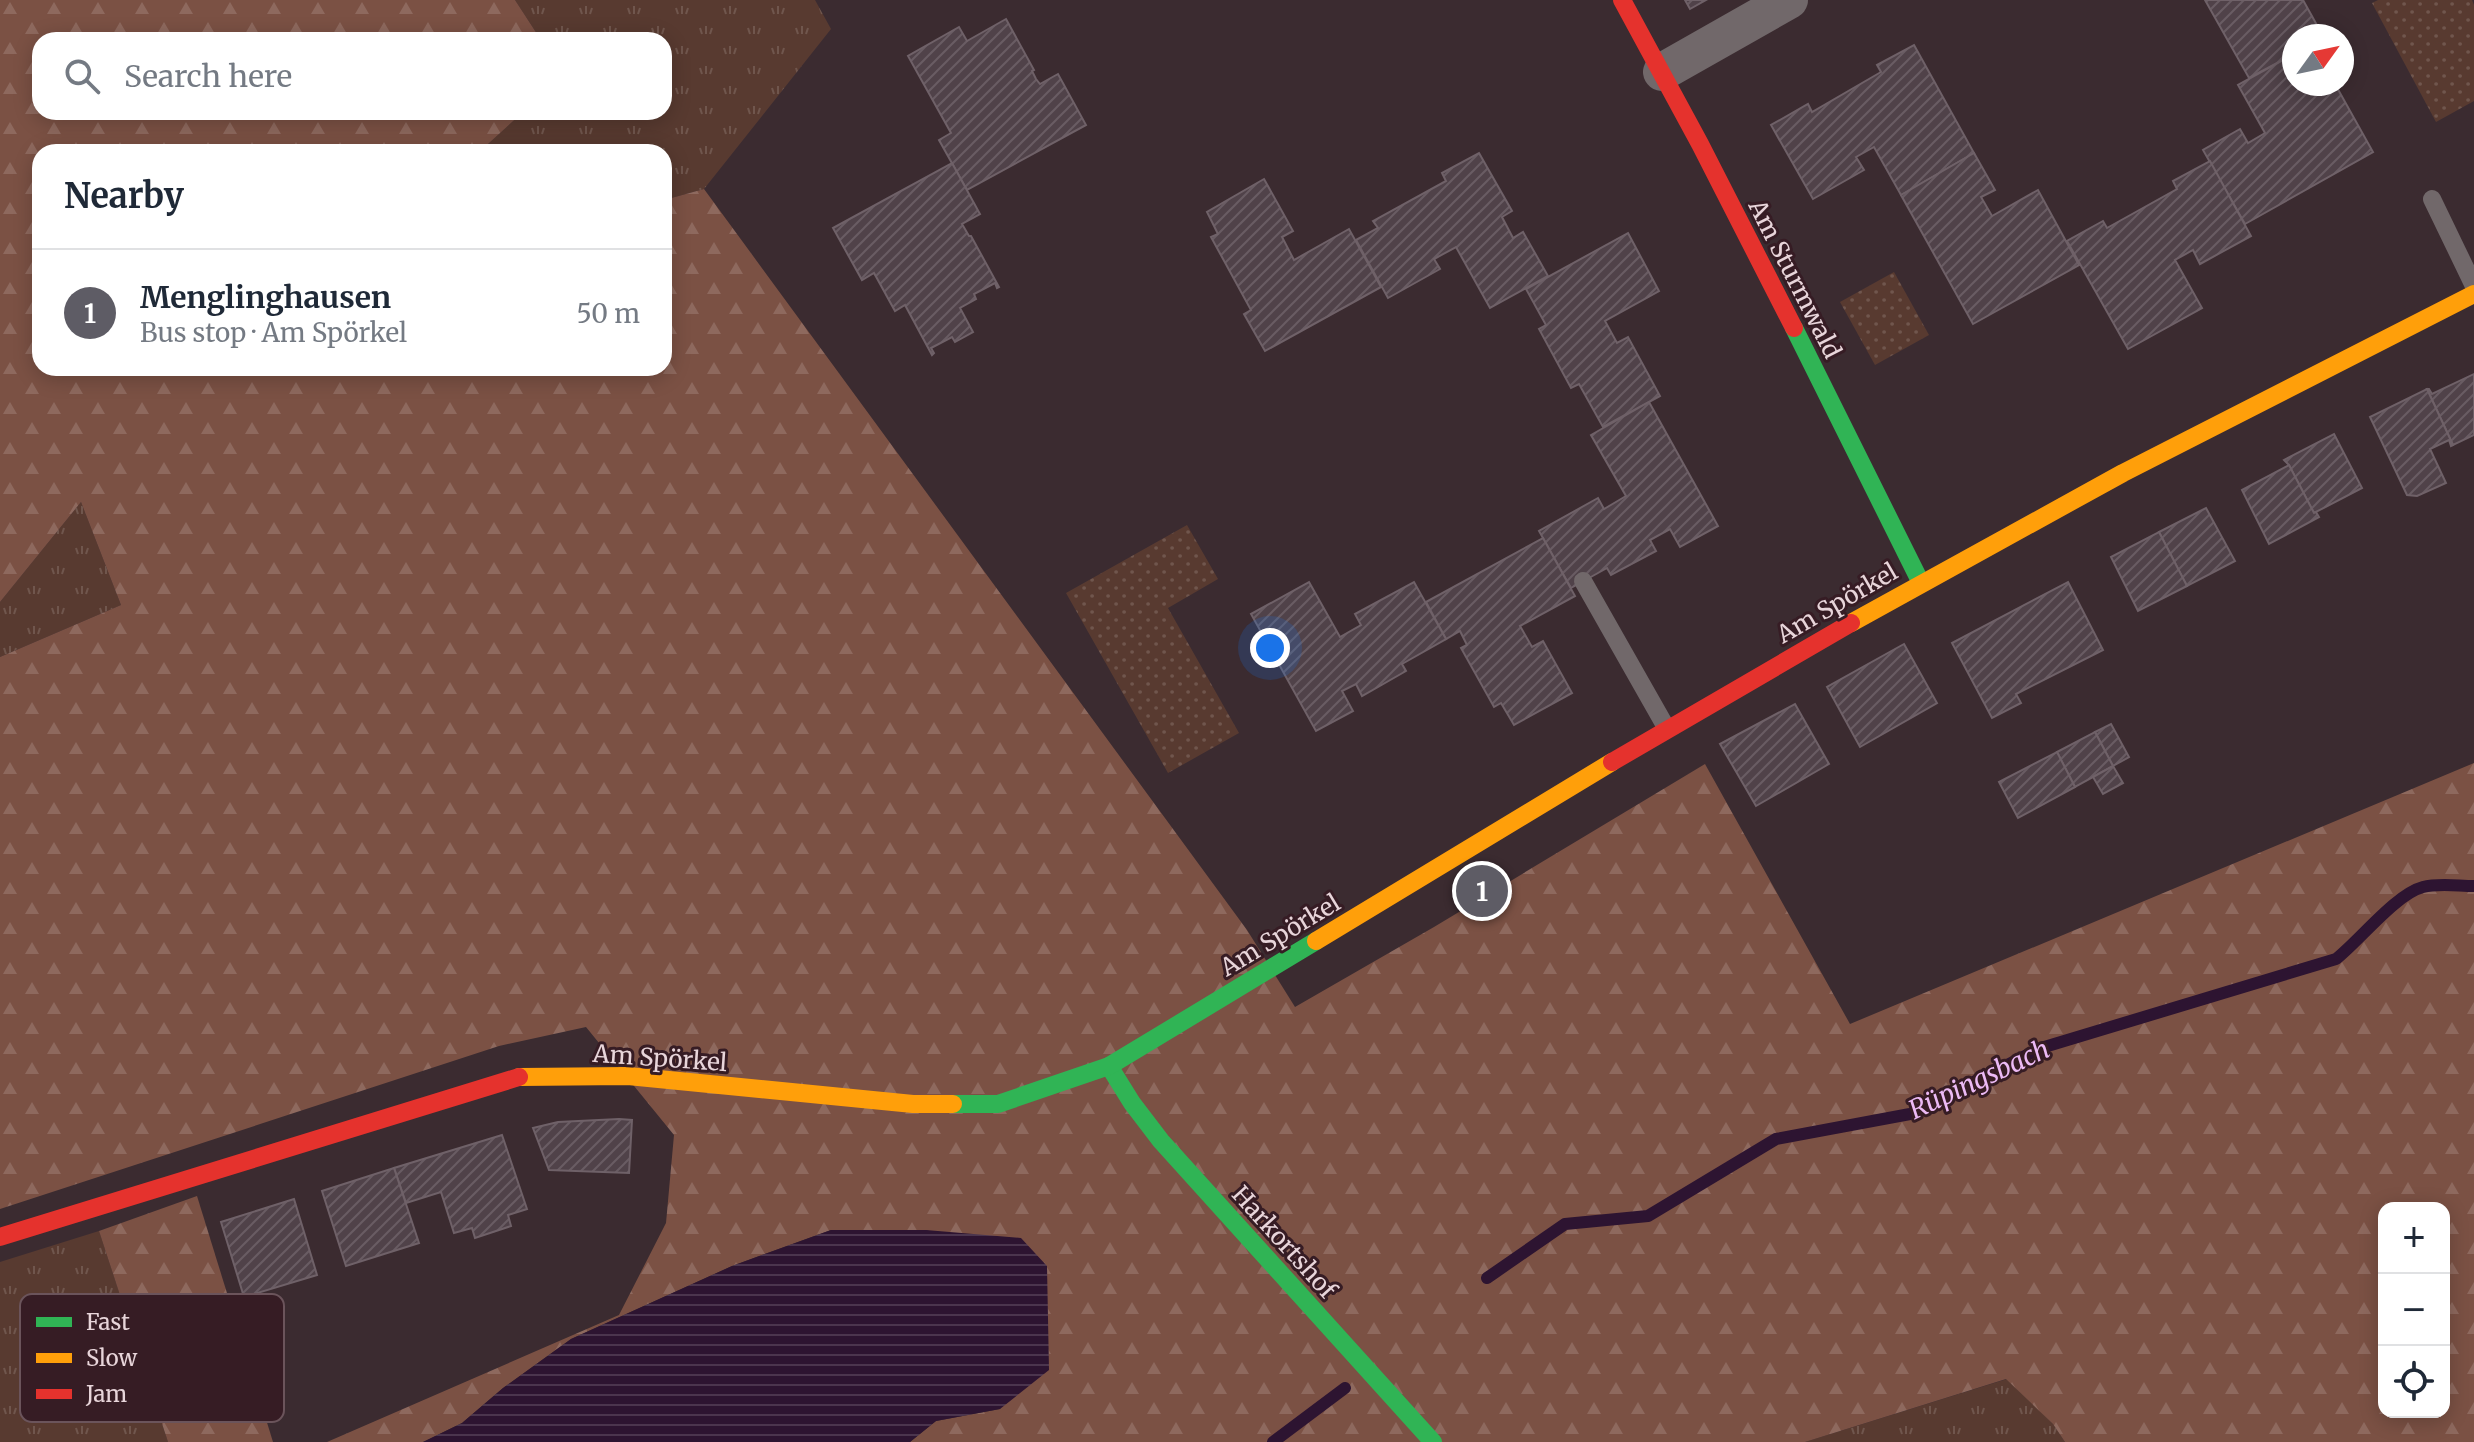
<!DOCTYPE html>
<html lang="en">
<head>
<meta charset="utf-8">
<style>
  body { margin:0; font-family:Merriweather,serif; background:#f2f2f3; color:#1f2937 }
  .controls { position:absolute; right:24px; bottom:24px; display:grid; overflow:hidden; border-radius:16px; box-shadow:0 4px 20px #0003 }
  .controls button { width:72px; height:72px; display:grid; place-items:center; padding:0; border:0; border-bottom:2px solid #e0e1e3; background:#fff; color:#1f2937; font:40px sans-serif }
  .compass { position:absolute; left:2282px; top:24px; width:72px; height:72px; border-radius:50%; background:#fff; box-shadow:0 4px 20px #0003; rotate:57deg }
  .you { position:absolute; left:1270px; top:648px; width:28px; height:28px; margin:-20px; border:6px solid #fff; border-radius:50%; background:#1a73e8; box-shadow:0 0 0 12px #1a73e833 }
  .badge { display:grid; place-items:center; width:52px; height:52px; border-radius:50%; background:#5e5c65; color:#fff; font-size:26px; font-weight:700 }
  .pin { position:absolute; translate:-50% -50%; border:4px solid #fff; box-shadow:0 2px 8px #0006 }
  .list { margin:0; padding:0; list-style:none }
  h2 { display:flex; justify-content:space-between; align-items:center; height:104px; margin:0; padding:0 32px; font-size:34px }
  h2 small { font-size:26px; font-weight:400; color:#747a83 }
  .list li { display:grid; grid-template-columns:52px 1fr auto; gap:24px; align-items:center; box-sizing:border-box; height:128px; padding:0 32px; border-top:2px solid #e0e1e3 }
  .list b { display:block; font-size:30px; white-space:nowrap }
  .list p { margin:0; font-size:26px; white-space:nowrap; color:#747a83 }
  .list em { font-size:26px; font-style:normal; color:#747a83 }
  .icon { flex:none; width:44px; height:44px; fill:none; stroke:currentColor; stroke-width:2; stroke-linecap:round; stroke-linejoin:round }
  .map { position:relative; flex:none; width:2474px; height:1442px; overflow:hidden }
  .search { position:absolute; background:#fff; box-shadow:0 4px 20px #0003; left:32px; top:32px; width:640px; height:88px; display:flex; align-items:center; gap:20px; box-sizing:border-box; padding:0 28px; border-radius:24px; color:#747a83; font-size:30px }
  .panel { position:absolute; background:#fff; box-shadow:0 4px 20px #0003; left:32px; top:144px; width:640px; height:232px; border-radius:24px }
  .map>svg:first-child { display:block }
</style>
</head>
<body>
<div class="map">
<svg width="2474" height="1442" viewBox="0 0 2474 1442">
  <defs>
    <pattern id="grass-tufts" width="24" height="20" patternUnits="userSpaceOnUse" patternTransform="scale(2)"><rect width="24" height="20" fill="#583a30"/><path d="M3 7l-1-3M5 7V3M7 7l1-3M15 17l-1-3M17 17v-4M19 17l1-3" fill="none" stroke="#70564d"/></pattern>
    <pattern id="forest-firs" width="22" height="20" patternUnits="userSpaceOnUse" patternTransform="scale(2)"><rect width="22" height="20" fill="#7b5144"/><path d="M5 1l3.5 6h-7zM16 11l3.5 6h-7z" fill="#8e695e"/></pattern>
    <pattern id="park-dots" width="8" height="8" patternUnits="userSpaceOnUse" patternTransform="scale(2)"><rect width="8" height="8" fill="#583a30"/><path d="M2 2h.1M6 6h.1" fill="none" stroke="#70564d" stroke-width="1.8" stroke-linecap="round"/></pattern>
    <pattern id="water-rules" width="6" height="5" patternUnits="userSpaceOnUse" patternTransform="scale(2)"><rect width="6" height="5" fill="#2d1431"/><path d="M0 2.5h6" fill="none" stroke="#4b354e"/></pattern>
    <pattern id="building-hatch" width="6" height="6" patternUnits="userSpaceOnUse" patternTransform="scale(2)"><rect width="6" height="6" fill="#504249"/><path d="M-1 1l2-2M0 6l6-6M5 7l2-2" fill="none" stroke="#695c63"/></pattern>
  </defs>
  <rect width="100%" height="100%" fill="#3b2b30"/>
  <!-- grass -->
  <g fill="url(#grass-tufts)">
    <path d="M515 0H815L831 29 704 189 664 200V152H493L488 144 523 112H664V40H541Z"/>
    <path d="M81 502 121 605 0 657V602Z"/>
    <path d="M99 1231 168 1442H0V1262Z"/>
    <path d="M2007 1379 2053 1424 2065 1442H1805Z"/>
  </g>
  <!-- forest -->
  <g fill="url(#forest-firs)" fill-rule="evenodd">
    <path d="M0 0H515L541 40H40V112H523L488 144 493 152H40V368H664V200L704 189 1247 930 1295 1007 1434 927 1705 764 1850 1024 2474 763V1442H2065L2053 1424 2006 1379 1805 1442H910L936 1421 1000 1409 1046 1314 1047 1266 926 1230H831L732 1266 571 1339 503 1388 462 1423 423 1442H327L619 1315 666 1223 674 1135 586 1027 499 1046 0 1209V657L121 605 81 502 0 602ZM2384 1208H2444V1412H2384Z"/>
    <path d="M197 1196 273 1442H168L99 1231Z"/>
  </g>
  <!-- park -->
  <g fill="url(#park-dots)">
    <path d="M2378 0H2472L2474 5V101L2436 122 2372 3Z"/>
    <path d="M1894 272 1929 335 1875 365 1840 302Z"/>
    <path d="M1187 525 1218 579 1168 608 1239 733 1168 773 1066 593Z"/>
  </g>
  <!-- water -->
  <path fill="url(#water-rules)" d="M831 1230H926L1021 1238 1047 1266 1049 1370 1000 1409 936 1421 910 1442H423L462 1423 503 1388 571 1339 732 1266Z"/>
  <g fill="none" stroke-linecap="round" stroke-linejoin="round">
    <!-- stream -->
    <g stroke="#2d1431" stroke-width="12">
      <path d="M1487 1278 1565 1224 1648 1216 1776 1139 1910 1114 2041 1048 2336 959C2360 940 2396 894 2423 887 2438 883 2458 886 2474 886"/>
      <path d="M1273 1442 1345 1388"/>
    </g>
  </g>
  <!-- building -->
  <g fill="url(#building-hatch)" stroke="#6f6168" stroke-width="2">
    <path d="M1685 0H1706L1690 9Z"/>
    <path d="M2205 0H2303L2323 36H2294V54L2249 78Z"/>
    <path d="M1006 19 1034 70 1032 71 1036 79 1040 84 1058 74 1086 125 967 190 939 140 951 133 908 56 959 27 967 41Z"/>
    <path d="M1914 45 1974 153 1901 195 1874 147 1856 157 1864 170 1813 199 1771 125 1808 104 1812 112 1881 72 1877 65Z"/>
    <path d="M2294 54V84H2335L2373 152 2245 224 2203 150 2240 129 2248 143 2265 133 2238 85Z"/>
    <path d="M1479 153 1512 211 1502 217 1513 238 1523 232 1548 276 1490 308 1456 247 1434 259 1440 269 1388 298 1356 240 1378 228 1373 221 1446 181 1442 173Z"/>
    <path d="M1974 153 1995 190 1981 197 1992 216 2038 190 2079 265 1973 324 1901 195Z"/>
    <path d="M2210 161 2251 236 2200 264 2193 250 2175 260 2202 308 2128 349 2067 241 2103 221 2107 228 2177 189 2173 181Z"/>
    <path d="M952 163 980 214 962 224 969 236H971L999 287 997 288 995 283 974 294 976 299 960 308 973 332 955 342 952 337 931 348 934 353 932 355 905 305 895 311 874 273 862 280 833 228Z"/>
    <path d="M1264 179 1293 231 1282 237 1294 260 1349 229 1381 287 1265 351 1244 314 1251 310 1211 237 1218 234 1207 212Z"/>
    <path d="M1628 233 1659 291 1605 321 1617 343 1628 337 1660 396 1603 427 1579 384 1571 388 1539 329 1546 325 1526 289Z"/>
    <path d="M2474 374V435L2453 445 2427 389H2429L2432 394Z"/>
    <path d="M2427 389 2453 445 2451 446 2449 440 2430 449 2446 483 2417 496 2407 495 2370 417Z"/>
    <path d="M1649 402 1718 526 1680 547 1670 529 1650 540 1656 551 1611 575 1607 568 1571 588 1539 531 1598 498 1604 509 1626 496 1591 435Z"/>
    <path d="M2334 434 2362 488 2314 513 2289 465 2284 460Z"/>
    <path d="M2289 465 2314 513 2316 512 2319 517 2269 544 2242 490Z"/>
    <path d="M2206 508 2235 561 2187 586 2159 532Z"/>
    <path d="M2159 532 2187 586 2138 611 2111 557Z"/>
    <path d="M1543 538 1575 596 1520 626 1532 647 1543 641 1572 693 1514 725 1501 703 1494 707 1461 648 1467 645 1460 631 1446 639 1426 602Z"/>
    <path d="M1309 582 1340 637 1361 625 1355 614 1414 582 1446 639 1402 664 1406 671 1362 696 1356 684 1342 691 1353 711 1316 731 1251 614Z"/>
    <path d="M2068 582 2103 650 2016 694 2021 703 1992 718 1952 643Z"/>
    <path d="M1904 644 1937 703 1860 747 1827 687Z"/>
    <path d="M1795 704 1829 764 1756 806 1720 744Z"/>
    <path d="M2111 724 2129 757 2113 766 2095 732Z"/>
    <path d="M2095 732 2113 766 2075 787 2057 752Z"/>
    <path d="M2057 752 2075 787 2018 818 1999 782Z"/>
    <path d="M2113 766 2123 783 2103 794 2093 777Z"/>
    <path d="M619 1119 632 1120 629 1173 549 1170 533 1128 558 1122Z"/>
    <path d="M502 1135 527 1209 508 1215 511 1226 475 1238 472 1228 454 1233 441 1192 406 1203 394 1168Z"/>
    <path d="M394 1168 419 1243 346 1266 322 1191Z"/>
    <path d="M294 1199 317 1275 244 1297 221 1222Z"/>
  </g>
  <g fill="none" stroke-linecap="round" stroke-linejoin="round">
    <!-- lane -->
    <g stroke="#71686a" stroke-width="18">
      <path d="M2432 199 2474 286"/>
      <path d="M1583 581 1667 729"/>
    </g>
    <!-- street -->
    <path stroke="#71686a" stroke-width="38" d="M1662 72 1789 0"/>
    <!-- fast -->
    <g stroke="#30b455" stroke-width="18">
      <path d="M1794 328 1921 583"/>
      <path d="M1109 1066 1132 1103 1161 1141 1433 1442"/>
      <path d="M953 1104H998L1109 1066 1316 941"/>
    </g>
    <!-- slow -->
    <g stroke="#ff9f0a" stroke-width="18">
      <path d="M1851 623 2123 473 2474 294"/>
      <path d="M1316 941 1612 762"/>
      <path d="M519 1077 628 1076 913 1104H953"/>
    </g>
    <!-- jam -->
    <g stroke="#e5322d" stroke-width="18">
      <path d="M1622 0 1700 144 1794 328"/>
      <path d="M1612 762 1851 623"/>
      <path d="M0 1237 519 1077"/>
    </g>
  </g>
  <g text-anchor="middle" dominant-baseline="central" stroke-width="6" stroke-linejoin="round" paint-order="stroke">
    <!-- street labels -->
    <g font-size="24" fill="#e8d5da" stroke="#361c24">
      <text transform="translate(1795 279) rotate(63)">Am Sturmwald</text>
      <text transform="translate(1837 603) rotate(-30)">Am Spörkel</text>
      <text transform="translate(1280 935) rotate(-31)">Am Spörkel</text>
      <text transform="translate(660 1058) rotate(4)">Am Spörkel</text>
      <text transform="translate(1284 1242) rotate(48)">Harkortshof</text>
    </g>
    <!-- water labels -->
    <g font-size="26" font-style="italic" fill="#ecbaf5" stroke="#361c24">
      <text transform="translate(1979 1079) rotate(-25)">Rüpingsbach</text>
    </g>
  </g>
  <!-- legend -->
  <rect x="20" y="1294" width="264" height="128" rx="12" fill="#361c24" stroke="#6b545b" stroke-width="2"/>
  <rect x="36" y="1317" width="36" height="10" fill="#30b455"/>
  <rect x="36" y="1353" width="36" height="10" fill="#ff9f0a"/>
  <rect x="36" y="1389" width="36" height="10" fill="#e5322d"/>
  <g font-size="22" fill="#e8d5da">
    <text x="86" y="1330">Fast</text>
    <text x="86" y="1366">Slow</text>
    <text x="86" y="1402">Jam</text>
  </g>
</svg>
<div class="controls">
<button>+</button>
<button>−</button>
<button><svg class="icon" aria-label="locate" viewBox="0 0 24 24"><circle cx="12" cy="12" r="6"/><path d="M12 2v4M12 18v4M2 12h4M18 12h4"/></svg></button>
</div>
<svg class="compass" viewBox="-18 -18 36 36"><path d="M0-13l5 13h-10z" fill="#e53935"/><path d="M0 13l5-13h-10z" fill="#747a83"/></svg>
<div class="you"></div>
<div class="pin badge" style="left:1482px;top:891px">1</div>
<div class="search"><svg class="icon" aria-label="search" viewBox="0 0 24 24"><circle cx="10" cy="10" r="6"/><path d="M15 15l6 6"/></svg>Search here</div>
<section class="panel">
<h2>Nearby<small></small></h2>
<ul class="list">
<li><span class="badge">1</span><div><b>Menglinghausen</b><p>Bus stop · Am Spörkel</p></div><em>50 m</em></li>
</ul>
</section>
</div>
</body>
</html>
